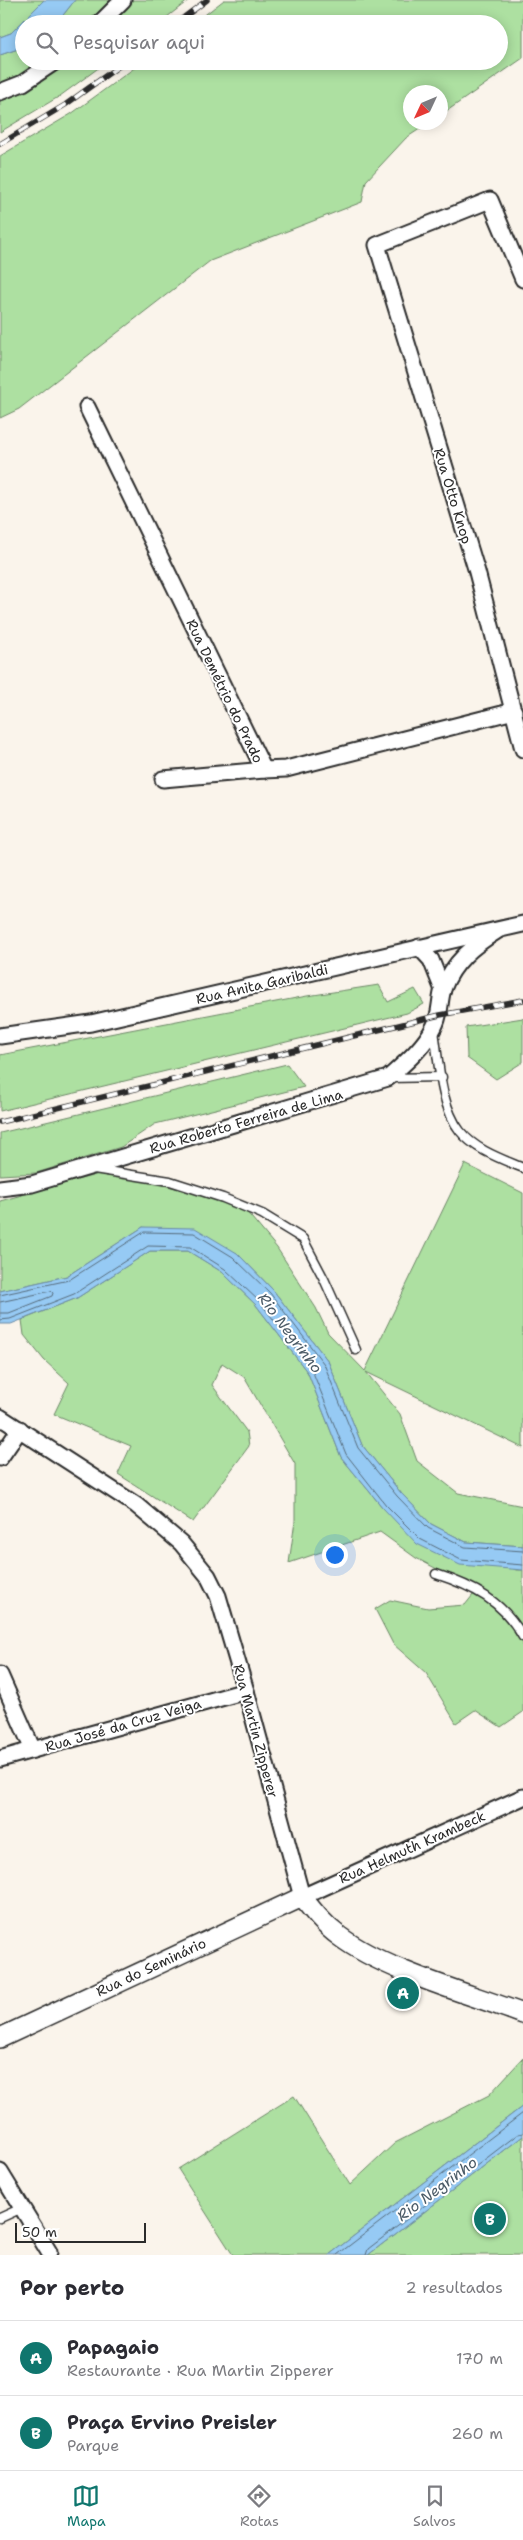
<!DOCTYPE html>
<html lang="pt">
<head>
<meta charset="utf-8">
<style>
  body { margin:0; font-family:"Shantell Sans",sans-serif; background:#f2f2f3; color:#2b2b33 }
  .compass { position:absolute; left:403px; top:85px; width:45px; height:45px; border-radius:50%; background:#fff; box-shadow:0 2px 12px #0003; rotate:226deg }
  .scale { position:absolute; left:15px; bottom:12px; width:131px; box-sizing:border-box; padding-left:5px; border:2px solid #2b2b2b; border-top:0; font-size:14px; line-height:18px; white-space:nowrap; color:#2b2b2b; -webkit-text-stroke:4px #fff; paint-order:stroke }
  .you { position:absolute; left:334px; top:1554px; width:18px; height:18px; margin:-12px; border:4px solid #fff; border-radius:50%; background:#1a73e8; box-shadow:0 0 0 8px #1a73e833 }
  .badge { display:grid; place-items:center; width:32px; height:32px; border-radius:50%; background:#0f766e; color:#fff; font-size:16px; font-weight:700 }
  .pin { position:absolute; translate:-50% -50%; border:2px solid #fff; box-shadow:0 1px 5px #0006 }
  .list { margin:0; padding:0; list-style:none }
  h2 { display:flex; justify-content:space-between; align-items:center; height:65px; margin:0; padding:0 20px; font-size:21px }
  h2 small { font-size:16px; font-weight:400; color:#7c7c81 }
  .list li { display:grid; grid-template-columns:32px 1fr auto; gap:15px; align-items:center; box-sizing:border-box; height:75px; padding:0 20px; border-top:1px solid #e1e1e2 }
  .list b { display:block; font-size:19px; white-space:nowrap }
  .list p { margin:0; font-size:16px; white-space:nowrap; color:#7c7c81 }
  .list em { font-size:16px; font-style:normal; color:#7c7c81 }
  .icon { flex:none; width:28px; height:28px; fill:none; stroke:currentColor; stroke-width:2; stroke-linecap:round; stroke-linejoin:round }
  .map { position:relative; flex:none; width:523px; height:2255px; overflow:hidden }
  .search { position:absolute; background:#fff; box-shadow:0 2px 12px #0003; left:15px; right:15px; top:15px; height:55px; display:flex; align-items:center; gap:12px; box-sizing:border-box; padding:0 18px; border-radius:28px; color:#7c7c81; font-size:19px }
  .sheet { height:215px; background:#fff }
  nav { display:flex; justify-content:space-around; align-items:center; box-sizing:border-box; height:70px; border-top:1px solid #e1e1e2; background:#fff; font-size:14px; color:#7c7c81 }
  nav a { display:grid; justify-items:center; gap:2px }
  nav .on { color:#0f766e }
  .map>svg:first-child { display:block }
</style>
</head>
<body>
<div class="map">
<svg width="523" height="2255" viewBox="0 0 523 2255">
  <rect width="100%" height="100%" fill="#faf4eb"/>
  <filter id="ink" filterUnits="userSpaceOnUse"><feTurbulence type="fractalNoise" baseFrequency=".02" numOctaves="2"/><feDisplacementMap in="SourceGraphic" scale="10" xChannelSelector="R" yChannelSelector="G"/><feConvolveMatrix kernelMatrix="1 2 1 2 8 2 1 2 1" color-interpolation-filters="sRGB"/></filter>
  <g filter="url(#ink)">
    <!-- green -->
    <g fill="#ade0a1" stroke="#6c8666">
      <path d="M0 0H44L11 33 0 37Z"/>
      <path d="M75 0H189L158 24H56Z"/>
      <path d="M224 0H523V58L441 115 440 92H410V122L429 123 406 138 366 181 362 202 210 261 19 409 0 418V156L71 114 144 61H499V24H193Z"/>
      <path d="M24 47V61H108L60 96 0 132V55Z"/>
      <path d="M379 985 388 1002 415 989 424 1004 407 1013 0 1111V1055L307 996Z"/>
      <path d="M523 1018V1062L496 1079 467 1058 466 1027Z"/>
      <path d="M287 1064 304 1087 155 1124 121 1147 36 1173 0 1175V1133Z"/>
      <path d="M465 1164 523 1193V1448L366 1372 400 1414 417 1461 458 1493 523 1506V1546L466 1542 431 1524 401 1493 362 1445 328 1361 273 1290 237 1253 143 1227 67 1276 0 1291V1201L110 1171 241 1205 277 1248 316 1308 328 1333 365 1371Z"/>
      <path d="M150 1251H188L222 1272 256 1305 308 1373 341 1457 383 1508 516 1570H523V1712L501 1727 475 1710 456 1723 426 1673 393 1644 375 1609 390 1600 428 1608 465 1605 477 1590 416 1558 380 1532 289 1563 295 1521V1464L244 1377 222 1363 212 1385 247 1432 249 1446 193 1522 118 1474 131 1446 54 1414 69 1383 44 1360 24 1335 22 1320 77 1298Z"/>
      <path d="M523 2058V2106L329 2255H233L178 2169 294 2096 350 2185 395 2143 489 2095Z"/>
      <path d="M523 2136V2255H368Z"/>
    </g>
    <!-- water -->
    <g fill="#96caf4" stroke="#6b8aa4">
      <path d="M44 0H75L56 24H24V47L0 55V37L11 33Z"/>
      <path d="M143 1227 195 1228 237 1253 273 1290 328 1361 362 1445 401 1493 431 1524 466 1542 523 1546V1570L460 1565 417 1544 383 1508 341 1457 308 1373 256 1305 222 1272 188 1251H150L77 1298 11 1324H0V1291L67 1276Z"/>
      <path d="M523 2106V2136L368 2255H329Z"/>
    </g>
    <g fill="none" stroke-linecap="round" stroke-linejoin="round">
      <!-- shore -->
      <g stroke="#566b7b" stroke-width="1">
        <path d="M0 1295 69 1280 144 1232 194 1233 233 1257 270 1293 324 1364 358 1448 397 1496 428 1528 465 1547 523 1551"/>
        <path d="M0 1302 51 1291 53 1293 52 1296 9 1313H0"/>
        <path d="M0 1320 10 1319 74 1294 148 1246 190 1247 225 1269 260 1302 312 1370 346 1454 386 1505 420 1539 461 1560 523 1565"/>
        <path d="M337 2255 523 2113"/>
        <path d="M366 2255 368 2249 518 2134 523 2133"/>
      </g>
      <defs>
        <g id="service">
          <path d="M434 1031C439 1062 440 1105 460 1131 475 1150 502 1159 523 1168"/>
          <path d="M389 1078 442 1077"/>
          <path d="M94 1169 170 1181 223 1198 262 1214 303 1239 324 1279 356 1350"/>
          <path d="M436 1574C473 1586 503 1601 523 1637"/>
          <path d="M0 2218 22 2208"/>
        </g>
        <g id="minor">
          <path d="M99 24 123 0"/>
          <path d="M0 92 23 83 56 61"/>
          <path d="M523 279 490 200 377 245 477 572 523 749"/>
          <path d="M87 407 264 770 286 769 514 711"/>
          <path d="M163 779 264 770"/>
          <path d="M419 947 431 960 443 990"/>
          <path d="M0 1036 91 1023 523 924"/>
          <path d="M0 1188 32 1184 388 1078C405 1063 424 1047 434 1027 441 1014 439 1002 443 989 453 962 473 946 497 931"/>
          <path d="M0 1417 136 1505 181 1543 208 1576 218 1596 246 1691 302 1897 523 1797"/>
          <path d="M0 1458 20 1429"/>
          <path d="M0 1675 33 1750"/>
          <path d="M0 1759 246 1691"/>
          <path d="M0 2172 49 2252"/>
        </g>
        <path id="tertiary" d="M0 2038 302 1897C313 1911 324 1925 339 1936 385 1971 468 1993 523 2014"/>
      </defs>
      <!-- service casing -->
      <use href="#service" stroke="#2b2b2b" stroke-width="11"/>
      <!-- minor casing -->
      <use href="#minor" stroke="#2b2b2b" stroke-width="19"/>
      <!-- tertiary casing -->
      <use href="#tertiary" stroke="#2b2b2b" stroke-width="22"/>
      <!-- service -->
      <use href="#service" stroke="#fff" stroke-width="8"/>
      <!-- minor -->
      <use href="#minor" stroke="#fff" stroke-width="15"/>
      <!-- tertiary -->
      <use href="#tertiary" stroke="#fff" stroke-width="19"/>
      <defs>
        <g id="rail">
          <path d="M175 24 207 0"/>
          <path d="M0 144 65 105 126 61"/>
          <path d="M0 1122 440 1015 523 1000"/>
        </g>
      </defs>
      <!-- rail casing -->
      <use href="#rail" stroke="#2b2b2b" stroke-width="5.5"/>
      <!-- rail -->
      <use href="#rail" stroke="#fff" stroke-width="4" stroke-dasharray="11" stroke-linecap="butt"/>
    </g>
  </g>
  <g text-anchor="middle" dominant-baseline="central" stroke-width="4" stroke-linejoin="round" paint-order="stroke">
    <!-- street labels -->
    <g font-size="14" fill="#2b2b2b" stroke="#fff">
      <text transform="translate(453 496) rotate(73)">Rua Otto Knop</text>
      <text transform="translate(225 691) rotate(64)">Rua Demétrio do Prado</text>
      <text transform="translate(262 984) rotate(-13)">Rua Anita Garibaldi</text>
      <text transform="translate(246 1121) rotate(-16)">Rua Roberto Ferreira de Lima</text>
      <text transform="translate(123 1725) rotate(-16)">Rua José da Cruz Veiga</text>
      <text transform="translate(256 1731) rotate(75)">Rua Martin Zipperer</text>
      <text transform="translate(412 1847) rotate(-24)">Rua Helmuth Krambeck</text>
      <text transform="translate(151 1967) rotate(-25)">Rua do Seminário</text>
    </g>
    <!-- water labels -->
    <g font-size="15" font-style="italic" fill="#4b5b67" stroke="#fff">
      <text transform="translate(290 1333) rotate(53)">Rio Negrinho</text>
      <text transform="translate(437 2189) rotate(-37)">Rio Negrinho</text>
    </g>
  </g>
</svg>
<svg class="compass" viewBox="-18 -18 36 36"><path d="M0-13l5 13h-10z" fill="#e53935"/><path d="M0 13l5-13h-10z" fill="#7c7c81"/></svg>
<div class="scale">50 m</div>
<div class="you"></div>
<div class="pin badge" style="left:403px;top:1993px">A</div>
<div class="pin badge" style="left:490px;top:2219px">B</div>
<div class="search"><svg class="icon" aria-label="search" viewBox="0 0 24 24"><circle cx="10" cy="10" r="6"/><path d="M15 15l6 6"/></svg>Pesquisar aqui</div>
</div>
<section class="sheet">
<h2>Por perto<small>2 resultados</small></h2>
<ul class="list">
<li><span class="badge">A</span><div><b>Papagaio</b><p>Restaurante · Rua Martin Zipperer</p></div><em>170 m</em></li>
<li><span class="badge">B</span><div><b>Praça Ervino Preisler</b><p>Parque</p></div><em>260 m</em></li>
</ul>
</section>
<nav>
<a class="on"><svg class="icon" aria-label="map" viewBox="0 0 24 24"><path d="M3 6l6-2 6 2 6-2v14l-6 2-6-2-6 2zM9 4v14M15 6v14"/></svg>Mapa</a>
<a><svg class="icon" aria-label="directions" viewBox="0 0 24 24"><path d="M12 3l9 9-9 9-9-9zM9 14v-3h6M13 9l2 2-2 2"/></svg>Rotas</a>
<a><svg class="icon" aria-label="saved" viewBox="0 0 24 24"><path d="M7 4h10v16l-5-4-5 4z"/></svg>Salvos</a>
</nav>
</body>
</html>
